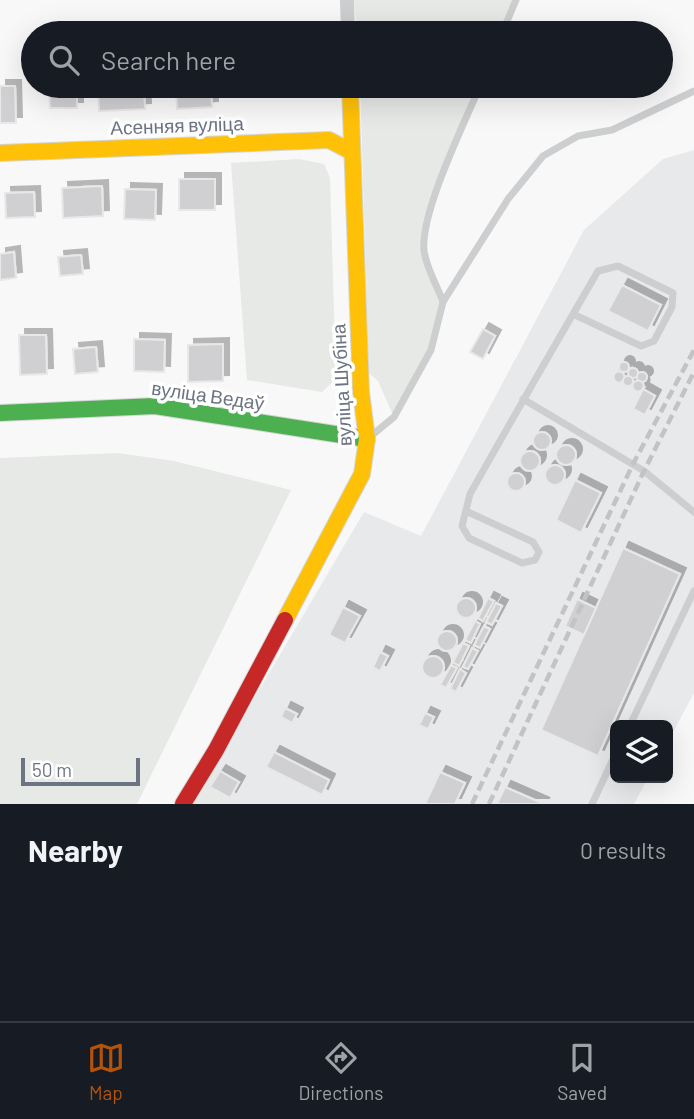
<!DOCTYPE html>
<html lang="en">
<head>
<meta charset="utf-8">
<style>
  body { margin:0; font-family:Barlow,sans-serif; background:#20242c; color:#f1f3f6 }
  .controls { position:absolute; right:21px; bottom:21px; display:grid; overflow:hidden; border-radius:10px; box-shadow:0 7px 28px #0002 }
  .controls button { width:63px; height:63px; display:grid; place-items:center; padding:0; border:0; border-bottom:2px solid #363941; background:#171b24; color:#f1f3f6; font:35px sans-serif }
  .scale { position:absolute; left:21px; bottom:18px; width:119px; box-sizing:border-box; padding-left:7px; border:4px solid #6c7484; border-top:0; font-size:19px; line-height:24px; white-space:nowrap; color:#6c7484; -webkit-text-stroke:5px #fff; paint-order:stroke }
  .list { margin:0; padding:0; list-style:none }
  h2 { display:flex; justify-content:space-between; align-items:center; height:91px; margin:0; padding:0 28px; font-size:30px }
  h2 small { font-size:23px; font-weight:400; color:#9ea1a6 }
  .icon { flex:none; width:38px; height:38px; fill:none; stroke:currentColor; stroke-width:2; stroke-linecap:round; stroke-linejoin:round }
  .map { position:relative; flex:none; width:694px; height:804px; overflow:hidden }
  .search { position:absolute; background:#171b24; box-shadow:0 7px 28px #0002; left:21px; right:21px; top:21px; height:77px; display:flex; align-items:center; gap:18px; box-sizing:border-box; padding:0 24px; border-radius:38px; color:#9ea1a6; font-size:26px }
  .sheet { height:217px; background:#171b24 }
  nav { display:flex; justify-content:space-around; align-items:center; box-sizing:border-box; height:98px; border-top:2px solid #363941; background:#171b24; font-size:19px; color:#9ea1a6 }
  nav a { display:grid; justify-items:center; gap:4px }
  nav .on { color:#b45309 }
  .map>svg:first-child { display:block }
</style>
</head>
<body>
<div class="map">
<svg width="694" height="804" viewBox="0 0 694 804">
  <defs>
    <filter id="shadow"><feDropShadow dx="6" dy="-6" stdDeviation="0" flood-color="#0004"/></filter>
  </defs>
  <rect width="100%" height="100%" fill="#f8f8f8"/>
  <!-- built -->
  <path fill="#e8e9ea" d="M694 150V693L668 741V725H615V778H648L634 804H192L364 512 421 536 584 230 663 159Z"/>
  <!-- green -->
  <g fill="#e6e9e6">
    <path d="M354 0H516L502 33H357Z"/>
    <path d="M360 86H480L426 223 424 249 443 302 431 350 394 417 378 381 369 373Z"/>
    <path d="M299 159 324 164 330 178 336 379 322 392 247 380 231 163Z"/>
    <path d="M118 453 174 461 291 490 137 804H0V458Z"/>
    <path d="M213 768 220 771 211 787 228 797 224 804 206 799 203 804H191Z"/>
  </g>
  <!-- building -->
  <g fill="#d0d0d2" stroke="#e8e8e8" stroke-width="2" filter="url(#shadow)">
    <path d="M0 86H15L16 123H0Z"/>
    <path d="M49 86H77V108H50Z"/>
    <path d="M98 86H144L145 109 99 111Z"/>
    <path d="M176 86H211L212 107 177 109Z"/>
    <rect x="179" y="179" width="36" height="31"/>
    <path d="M102 186 103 216 63 218 62 188Z"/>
    <path d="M125 189 156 190 155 220 124 219Z"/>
    <path d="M34 192 35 217 6 218 5 193Z"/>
    <path d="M14 252 16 278 0 280V254Z"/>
    <path d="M81 255 83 274 60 276 58 257Z"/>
    <path d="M622 285 661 305 648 331 608 311Z"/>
    <path d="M483 329 495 336 483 359 470 352Z"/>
    <path d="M19 335H46L47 374 20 375Z"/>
    <path d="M134 339 165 340 164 372 134 371Z"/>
    <path d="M223 344V381L188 382V345Z"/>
    <path d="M96 347 98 372 75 374 73 349Z"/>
    <circle cx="624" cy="367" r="5"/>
    <circle cx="633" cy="373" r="5"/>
    <circle cx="619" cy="377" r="5.5"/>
    <circle cx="642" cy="377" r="5"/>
    <circle cx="628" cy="381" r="5"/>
    <circle cx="638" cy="386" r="5.5"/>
    <path d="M643 389 655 396 645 415 633 409Z"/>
    <circle cx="542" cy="441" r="9"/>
    <circle cx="566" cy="455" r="10"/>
    <circle cx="530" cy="461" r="10"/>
    <circle cx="555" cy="475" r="10"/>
    <circle cx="516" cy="482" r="9"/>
    <path d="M575 480 601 493 581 533 556 520Z"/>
    <path d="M623 548 680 574 598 756 541 730Z"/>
    <path d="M488 598 494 601 483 621 478 618Z"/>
    <circle cx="466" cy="608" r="10"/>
    <path d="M577 599 596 608 584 635 565 626Z"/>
    <path d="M496 603 502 606 492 625 486 622Z"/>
    <path d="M343 607 360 616 345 643 329 635Z"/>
    <path d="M475 621 480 624 471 643 465 640Z"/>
    <path d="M484 626 490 629 480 648 474 645Z"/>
    <circle cx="447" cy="641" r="10"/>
    <path d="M463 643 469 646 459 666 453 662Z"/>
    <path d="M472 648 478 651 468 669 463 667Z"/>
    <path d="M380 652 388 656 380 671 373 667Z"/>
    <circle cx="433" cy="667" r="11"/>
    <path d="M451 665 457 668 446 688 440 685Z"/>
    <path d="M460 669 466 673 456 692 450 689Z"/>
    <path d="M285 708 297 714 292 723 281 717Z"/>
    <path d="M425 713 434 717 428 729 419 725Z"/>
    <path d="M274 752 329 780 322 795 266 767Z"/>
    <path d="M220 771 239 782 230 798 210 787Z"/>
    <path d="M440 772 465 783 455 804H425Z"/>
    <path d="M505 787 544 804H497Z"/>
  </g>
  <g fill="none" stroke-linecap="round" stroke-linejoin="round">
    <defs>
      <path id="fast" d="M0 413 155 406 367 439"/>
      <g id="slow">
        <path d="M0 153 329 140 352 152"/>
        <path d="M285 620 362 474 367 439 361 392 350 86"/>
      </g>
      <path id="jam" d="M183 804 216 750 285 620"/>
    </defs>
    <!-- fast casing -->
    <use href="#fast" stroke="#d4d5d5" stroke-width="18"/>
    <!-- slow casing -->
    <use href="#slow" stroke="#d4d5d5" stroke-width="18"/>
    <!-- jam casing -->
    <use href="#jam" stroke="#d4d5d5" stroke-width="18"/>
    <!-- lane -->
    <g stroke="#cdcecf" stroke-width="7">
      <path d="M502 33 516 0"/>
      <path d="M443 302C437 285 427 270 424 251 420 213 464 124 480 86"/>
      <path d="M523 399 644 471 694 512"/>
      <path d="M371 436 394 417 431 350 443 302 508 199 543 156 578 136 612 130 694 91"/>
      <path d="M466 511 533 542 539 552 535 560 522 563 469 538 462 526 470 494C512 419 555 345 598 271L618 266 673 293 672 307 654 341 641 346 573 314"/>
      <path d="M630 725 694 591"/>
      <path d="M592 804 615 755"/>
    </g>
    <!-- street -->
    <path stroke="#cdcecf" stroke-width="14" d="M347 0 348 33"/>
    <!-- fast -->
    <use href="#fast" stroke="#4caf50" stroke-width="16"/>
    <!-- slow -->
    <use href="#slow" stroke="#ffc107" stroke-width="16"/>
    <!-- jam -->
    <use href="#jam" stroke="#c62828" stroke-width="16"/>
    <!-- rail -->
    <g stroke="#c3c3c5" stroke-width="4.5" stroke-dasharray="10 5" stroke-linecap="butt">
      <path d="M472 804 633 464 694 350"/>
      <path d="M489 804 644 471 694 372"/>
    </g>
  </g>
  <g text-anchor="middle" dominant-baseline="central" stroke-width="7" stroke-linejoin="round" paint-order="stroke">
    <!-- street labels -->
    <g font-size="19" fill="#6c7484" stroke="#fff">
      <text transform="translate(177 125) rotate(-2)">Асенняя вуліца</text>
      <text transform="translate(341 385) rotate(-93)">вуліца Шубіна</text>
      <text transform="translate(208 395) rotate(8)">вуліца Ведаў</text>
    </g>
  </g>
</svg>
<div class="controls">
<button><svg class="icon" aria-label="layers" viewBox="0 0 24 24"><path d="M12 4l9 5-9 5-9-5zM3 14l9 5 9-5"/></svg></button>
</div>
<div class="scale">50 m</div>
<div class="search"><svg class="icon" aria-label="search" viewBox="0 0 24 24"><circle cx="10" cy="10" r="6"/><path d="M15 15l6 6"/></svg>Search here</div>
</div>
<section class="sheet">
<h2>Nearby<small>0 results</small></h2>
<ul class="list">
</ul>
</section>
<nav>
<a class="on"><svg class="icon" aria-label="map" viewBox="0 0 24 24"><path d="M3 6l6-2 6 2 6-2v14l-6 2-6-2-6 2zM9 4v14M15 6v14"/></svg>Map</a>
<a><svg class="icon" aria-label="directions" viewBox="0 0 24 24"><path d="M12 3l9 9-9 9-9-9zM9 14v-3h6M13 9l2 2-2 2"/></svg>Directions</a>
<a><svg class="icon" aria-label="saved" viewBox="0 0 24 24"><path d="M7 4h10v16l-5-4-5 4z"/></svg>Saved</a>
</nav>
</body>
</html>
